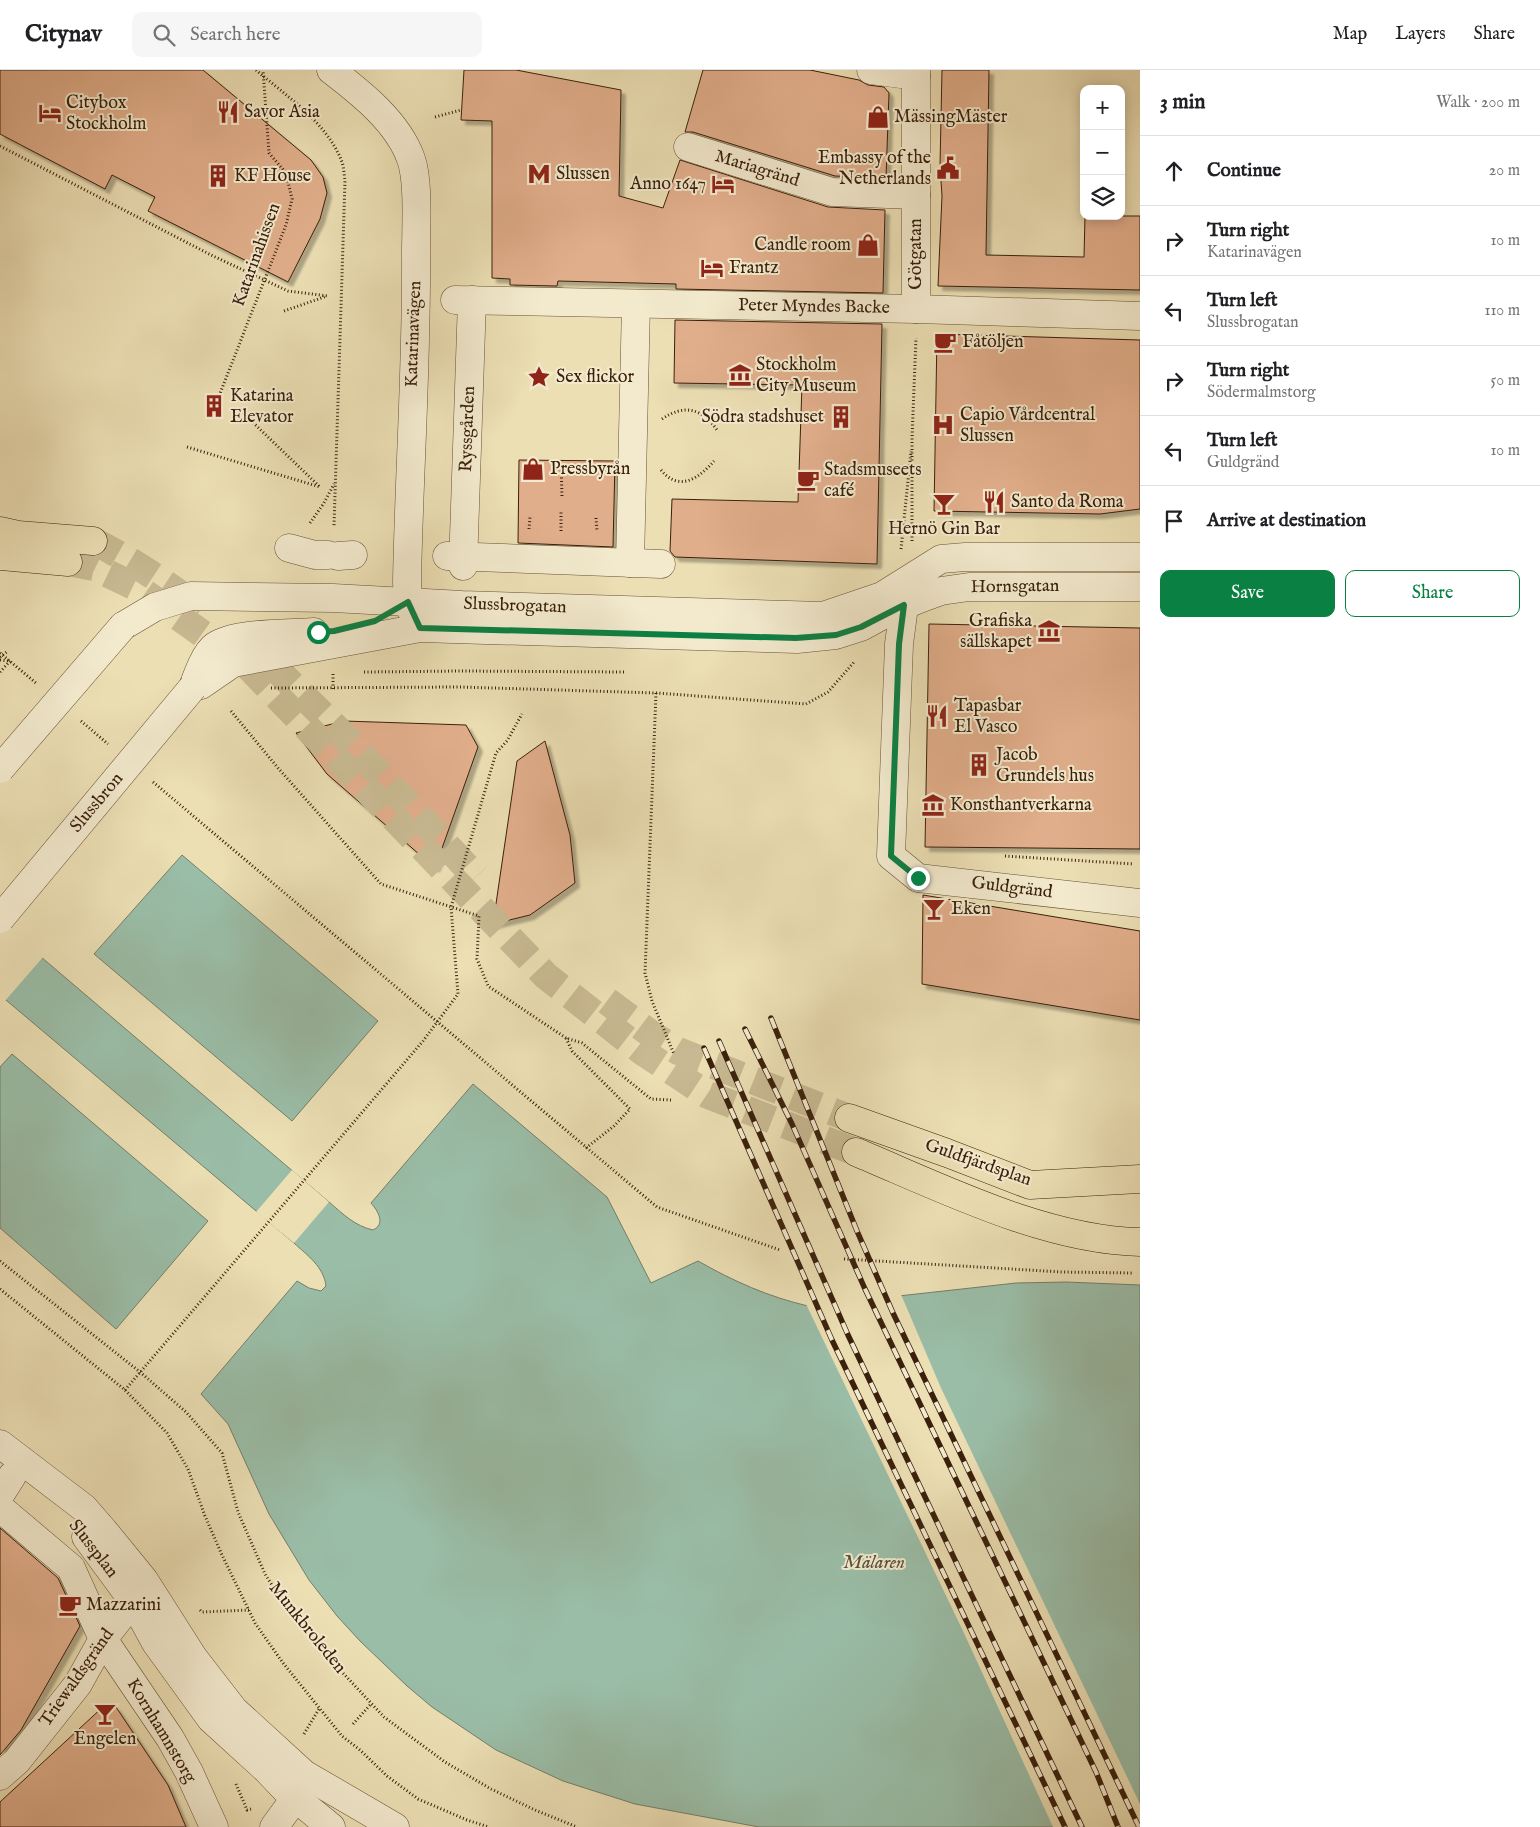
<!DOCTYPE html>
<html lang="en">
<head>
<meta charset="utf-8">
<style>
  body { margin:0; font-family:"IM FELL English",serif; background:#f6f6f6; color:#202124 }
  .controls { position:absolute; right:15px; top:15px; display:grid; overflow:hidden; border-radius:10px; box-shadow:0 2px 12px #0003 }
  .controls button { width:45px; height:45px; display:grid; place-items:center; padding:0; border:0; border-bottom:1px solid #e0e0e0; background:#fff; color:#202124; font:25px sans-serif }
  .stop { position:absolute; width:15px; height:15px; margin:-11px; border:4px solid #0b8043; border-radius:50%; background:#fff }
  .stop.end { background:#0b8043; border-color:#fff; box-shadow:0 1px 5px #0008 }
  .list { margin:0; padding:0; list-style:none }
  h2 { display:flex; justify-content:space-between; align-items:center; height:65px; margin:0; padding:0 20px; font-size:21px }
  h2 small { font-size:16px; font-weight:400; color:#757577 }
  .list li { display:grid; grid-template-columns:32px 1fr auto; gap:15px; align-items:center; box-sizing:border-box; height:70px; padding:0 20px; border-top:1px solid #e0e0e0 }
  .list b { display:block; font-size:19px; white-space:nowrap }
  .list p { margin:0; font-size:16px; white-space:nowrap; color:#757577 }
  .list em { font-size:16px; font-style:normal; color:#757577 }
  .actions { display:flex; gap:10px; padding:15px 20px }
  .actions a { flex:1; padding:11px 0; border:1px solid #0b8043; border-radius:10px; text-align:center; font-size:18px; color:#0b8043 }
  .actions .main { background:#0b8043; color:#fff }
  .icon { flex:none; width:28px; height:28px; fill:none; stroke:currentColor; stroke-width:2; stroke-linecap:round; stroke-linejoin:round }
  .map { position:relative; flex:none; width:1140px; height:1757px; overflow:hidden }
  header { display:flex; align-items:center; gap:30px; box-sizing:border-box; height:70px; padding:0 25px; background:#fff; border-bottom:1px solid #e0e0e0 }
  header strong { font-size:24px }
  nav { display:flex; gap:28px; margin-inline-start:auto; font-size:18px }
  .search { width:350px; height:45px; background:#f6f6f6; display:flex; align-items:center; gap:12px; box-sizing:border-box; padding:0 18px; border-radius:10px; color:#757577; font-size:19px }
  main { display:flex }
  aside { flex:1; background:#fff }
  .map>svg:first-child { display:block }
</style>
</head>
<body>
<header>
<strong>Citynav</strong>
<div class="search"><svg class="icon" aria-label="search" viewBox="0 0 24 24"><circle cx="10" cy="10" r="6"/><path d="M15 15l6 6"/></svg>Search here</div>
<nav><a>Map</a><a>Layers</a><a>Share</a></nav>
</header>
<main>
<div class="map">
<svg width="1140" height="1757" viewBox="0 0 1140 1757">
  <defs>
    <filter id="shadow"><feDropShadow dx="4.5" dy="4.5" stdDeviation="1" flood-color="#0004"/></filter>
  </defs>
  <rect width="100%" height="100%" fill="#ecdfb4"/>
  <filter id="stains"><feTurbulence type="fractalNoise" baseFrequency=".004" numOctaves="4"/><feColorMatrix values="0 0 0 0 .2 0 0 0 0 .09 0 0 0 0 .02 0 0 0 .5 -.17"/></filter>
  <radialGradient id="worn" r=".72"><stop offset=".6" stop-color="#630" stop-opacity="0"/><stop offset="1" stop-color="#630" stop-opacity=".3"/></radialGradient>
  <!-- water -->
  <g fill="#9abda7" stroke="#747e69">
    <path d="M182 785 378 951 292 1051 94 884Z"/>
    <path d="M0 852 329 1132C343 1144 355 1156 373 1160 386 1154 378 1141 371 1133L473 1014 607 1127 651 1213 698 1191C733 1211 769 1227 808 1236L1016 1213 1066 1212 1140 1215V1757H759L635 1734 563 1711 496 1680 432 1637 407 1616 360 1571 337 1546 309 1510 269 1444 228 1354 201 1324 297 1211 309 1218 321 1221 326 1216C324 1197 307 1185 294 1173L0 925Z"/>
    <path d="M12 984 208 1151 116 1259 0 1158V997Z"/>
  </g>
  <!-- pier -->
  <g fill="#ecdfb4">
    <path d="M0 849 44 886 4 932 0 929Z"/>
    <path d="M292 1100 329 1132 294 1173 256 1142Z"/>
    <path d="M900 1222 941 1318 1140 1734V1757H1053L963 1561 805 1232Z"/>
  </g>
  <!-- building -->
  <g fill="#e1ae8b" stroke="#3a200c" filter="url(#shadow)">
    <path d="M0 0H203L311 90 323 107 327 123 320 149 288 212 148 141 155 127 112 105 105 119 0 64Z"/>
    <path d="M464 0H516L621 20 619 126 663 138 680 90 828 137 885 140 883 223 676 219V214L558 211 557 216 510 215V209L492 208V51L461 50Z"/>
    <path d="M703 0H810L859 10 868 15 884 17 889 23 886 108 835 106 693 62H685Z"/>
    <path d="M942 0H989L986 185 1084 187 1085 146H1140V220L938 216 942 126 940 96Z"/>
    <path d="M675 250 882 254 877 494 675 487 670 481 672 429 798 432 802 315 674 313Z"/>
    <path d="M937 264 1140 270V439L1100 444 934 441Z"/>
    <path d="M519 390 615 391 613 477 518 473Z"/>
    <path d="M929 554 1140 558V779L925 777Z"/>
    <path d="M344 651 466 655 478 677 435 798 327 704 296 663Z"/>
    <path d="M545 671 570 765 575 813 530 845 493 854 517 691Z"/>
    <path d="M923 825 1140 861V950L922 914Z"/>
    <path d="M0 1458 58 1508 80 1556 21 1660 0 1685Z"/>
    <path d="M105 1635 116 1637 168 1715 186 1757H0V1732Z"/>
  </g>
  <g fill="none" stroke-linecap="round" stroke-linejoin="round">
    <!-- major-tunnel -->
    <g stroke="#c8b992" stroke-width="28" stroke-dasharray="28 14" stroke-linecap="butt">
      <path d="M93 471C132 490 166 514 201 539"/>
      <path d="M68 492 94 497 138 518 249 597 546 906 643 982 708 1025 856 1082"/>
      <path d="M272 595 337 659 476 807"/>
      <path d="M607 931 651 964 678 981 849 1048"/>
    </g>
    <defs>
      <g id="minor">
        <path d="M331 0C361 23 398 52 411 89 419 111 416 158 416 183 417 293 409 403 407 512L408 532 415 548"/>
        <path d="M871 0 916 6"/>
        <path d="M688 77 832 122 916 125"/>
        <path d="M455 230 916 239 1140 246"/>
        <path d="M916 239V0"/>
        <path d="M289 478 315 485H328"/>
        <path d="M338 486 353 485"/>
        <path d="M447 486 661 494"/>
        <path d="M630 493 636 234"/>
        <path d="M463 496 472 230"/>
        <path d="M906 521 899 574 891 786 918 808 1140 833"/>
        <path d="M123 556 155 537 191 526 333 528 462 535 823 546 882 526 941 489 965 487H1140"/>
        <path d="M193 617 201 615 233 593 420 558 797 569 836 565 861 557 894 539 927 526 941 521 969 517H1140"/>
        <path d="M193 617C197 606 205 583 215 576 237 562 288 564 314 562"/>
        <path d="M0 1374 84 1438 104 1461 144 1510 193 1587 234 1640 304 1704 395 1757"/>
        <path d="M0 1425 12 1406"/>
        <path d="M0 1438 71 1498 103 1569 170 1668 189 1702 214 1757"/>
        <path d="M86 1467 133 1531 156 1573 211 1649 267 1700 287 1721 331 1757"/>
        <path d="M0 1706 17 1691 78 1614 103 1569 133 1531"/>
        <path d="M274 1757 296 1727"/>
      </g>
      <g id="major">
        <path d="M0 461 18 465 93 471"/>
        <path d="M0 486 68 492"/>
        <path d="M849 1048 947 1083 1030 1115 1140 1109"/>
        <path d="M856 1082C942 1118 1045 1170 1140 1172"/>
      </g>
    </defs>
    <!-- minor casing -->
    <use href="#minor" stroke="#665036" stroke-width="29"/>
    <!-- major casing -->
    <use href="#major" stroke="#3a200c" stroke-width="29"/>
    <!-- path -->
    <g stroke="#3a200c" stroke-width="3" stroke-dasharray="1 2.5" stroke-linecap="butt">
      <path d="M256 0C286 26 327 52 342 92 344 98 344 105 345 111L334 456"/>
      <path d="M435 47 461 40"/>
      <path d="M0 76 213 186 288 221 328 226"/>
      <path d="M284 241 327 226"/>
      <path d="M662 349C684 334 702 338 717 360"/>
      <path d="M187 377 320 417 241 341"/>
      <path d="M561 390 562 428"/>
      <path d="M661 400C680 423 700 407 714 391"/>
      <path d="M596 448 597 461"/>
      <path d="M310 453 324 433 334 414"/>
      <path d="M529 459 530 447"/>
      <path d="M561 461V442"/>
      <path d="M912 471V368L916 268"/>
      <path d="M901 479 911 381"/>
      <path d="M0 583 36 613"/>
      <path d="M0 587 8 581"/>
      <path d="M0 590 9 591"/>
      <path d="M0 602 10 591"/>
      <path d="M364 602 461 601 624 602"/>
      <path d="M271 618 460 617 526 619 656 623 806 634 828 622 855 591"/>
      <path d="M333 619V604"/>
      <path d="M656 623 645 903 652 931 674 984"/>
      <path d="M231 641 278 698 381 814 479 846 477 889 488 916 566 968"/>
      <path d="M81 651 108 674"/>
      <path d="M153 712 657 1137 780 1180"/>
      <path d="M1005 786 1134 794"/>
      <path d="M586 1078 614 1056 630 1039 572 981 566 968 582 973 651 1029 671 1030"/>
      <path d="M844 1189 1062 1202 1133 1203"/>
      <path d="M0 1191 140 1302 186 1342 222 1383 238 1442 265 1504 284 1534 315 1573 384 1647 445 1692 491 1719 535 1740 577 1757"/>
      <path d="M0 1219 125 1320 167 1363 188 1399 205 1446 222 1485 255 1553 283 1593 342 1666 360 1680 387 1706 418 1729 467 1750 489 1757"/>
      <path d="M125 1320 423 971 458 924 451 837 496 683 507 671 522 644"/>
      <path d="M200 1540 202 1542 249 1540"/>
      <path d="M353 1654 371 1634"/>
      <path d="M304 1664 319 1639"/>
      <path d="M236 1714 247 1740 251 1739"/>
    </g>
    <!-- minor -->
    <use href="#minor" stroke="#f3eace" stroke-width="28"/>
    <!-- major -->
    <use href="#major" stroke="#ecdfb4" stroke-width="28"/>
    <defs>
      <g id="rail">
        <path d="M771 948 857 1161 893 1243 1139 1757"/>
        <path d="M745 959 792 1054 865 1219 1096 1702 1118 1757"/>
        <path d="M719 971 848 1265 1082 1757"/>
        <path d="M704 978 832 1270 1065 1757"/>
      </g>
    </defs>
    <!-- rail casing -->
    <use href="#rail" stroke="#3a200c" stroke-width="5.5"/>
    <!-- rail -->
    <use href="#rail" stroke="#f3eace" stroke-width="4" stroke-dasharray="11" stroke-linecap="butt"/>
    <defs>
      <g id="minor-bridge">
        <path d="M0 699 123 556"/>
        <path d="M0 849 193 617"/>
      </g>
    </defs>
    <!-- minor-bridge casing -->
    <use href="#minor-bridge" stroke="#665036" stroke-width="29" stroke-linecap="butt"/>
    <!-- path-bridge -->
    <path stroke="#3a200c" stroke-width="3" stroke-dasharray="1 2.5" stroke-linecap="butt" d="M219 326 286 155 292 129 286 103 269 83 263 0"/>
    <!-- minor-bridge -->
    <use href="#minor-bridge" stroke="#f3eace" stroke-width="28"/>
  </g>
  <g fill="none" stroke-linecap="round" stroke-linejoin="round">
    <!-- route -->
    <path stroke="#0b8043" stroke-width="6" d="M318 562 334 561 375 551 408 532 420 558 796 568 836 565 861 557 904 535 899 574 891 786 918 808"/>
  </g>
  <!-- icons -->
  <defs>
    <symbol id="restaurant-bare" viewBox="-9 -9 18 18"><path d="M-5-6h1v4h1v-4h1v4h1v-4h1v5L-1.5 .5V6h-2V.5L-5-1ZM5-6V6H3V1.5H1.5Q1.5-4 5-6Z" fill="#8f2418" stroke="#f3eace" stroke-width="2.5" paint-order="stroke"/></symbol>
    <symbol id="hotel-bare" viewBox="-9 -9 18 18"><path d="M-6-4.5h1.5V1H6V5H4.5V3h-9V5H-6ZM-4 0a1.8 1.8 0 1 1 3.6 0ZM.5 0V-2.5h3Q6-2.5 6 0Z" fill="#8f2418" stroke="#f3eace" stroke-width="2.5" paint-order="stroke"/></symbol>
    <symbol id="shop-bare" viewBox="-9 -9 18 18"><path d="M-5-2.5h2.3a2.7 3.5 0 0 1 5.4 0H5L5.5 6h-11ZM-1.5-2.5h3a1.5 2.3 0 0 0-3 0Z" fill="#8f2418" stroke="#f3eace" stroke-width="2.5" paint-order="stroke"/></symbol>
    <symbol id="civic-bare" viewBox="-9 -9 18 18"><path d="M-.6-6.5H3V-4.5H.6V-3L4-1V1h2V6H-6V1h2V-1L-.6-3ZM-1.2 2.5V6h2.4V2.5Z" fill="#8f2418" stroke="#f3eace" stroke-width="2.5" paint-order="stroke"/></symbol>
    <symbol id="metro-bare" viewBox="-9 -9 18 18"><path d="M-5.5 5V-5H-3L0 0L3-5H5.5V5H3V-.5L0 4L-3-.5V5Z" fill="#8f2418" stroke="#f3eace" stroke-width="2.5" paint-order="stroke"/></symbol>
    <symbol id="building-bare" viewBox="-9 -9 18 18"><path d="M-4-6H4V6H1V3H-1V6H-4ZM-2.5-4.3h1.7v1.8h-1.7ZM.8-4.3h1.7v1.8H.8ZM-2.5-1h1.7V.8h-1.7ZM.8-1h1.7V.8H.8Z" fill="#8f2418" stroke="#f3eace" stroke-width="2.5" paint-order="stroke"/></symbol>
    <symbol id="cafe-bare" viewBox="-9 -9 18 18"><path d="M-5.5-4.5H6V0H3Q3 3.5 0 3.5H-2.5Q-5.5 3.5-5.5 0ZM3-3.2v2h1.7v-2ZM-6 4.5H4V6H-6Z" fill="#8f2418" stroke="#f3eace" stroke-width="2.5" paint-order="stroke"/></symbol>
    <symbol id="museum-bare" viewBox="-9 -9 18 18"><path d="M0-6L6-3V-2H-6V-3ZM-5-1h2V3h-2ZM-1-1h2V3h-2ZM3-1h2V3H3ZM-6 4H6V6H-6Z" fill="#8f2418" stroke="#f3eace" stroke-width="2.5" paint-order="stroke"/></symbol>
    <symbol id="sight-bare" viewBox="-9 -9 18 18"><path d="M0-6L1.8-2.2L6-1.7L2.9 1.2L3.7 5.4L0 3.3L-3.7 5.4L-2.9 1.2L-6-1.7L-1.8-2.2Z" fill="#8f2418" stroke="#f3eace" stroke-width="2.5" paint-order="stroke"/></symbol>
    <symbol id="hospital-bare" viewBox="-9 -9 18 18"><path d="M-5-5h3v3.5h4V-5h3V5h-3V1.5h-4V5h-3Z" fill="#8f2418" stroke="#f3eace" stroke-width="2.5" paint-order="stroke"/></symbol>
    <symbol id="bar-bare" viewBox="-9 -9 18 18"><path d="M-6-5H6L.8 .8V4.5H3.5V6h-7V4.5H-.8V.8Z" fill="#8f2418" stroke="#f3eace" stroke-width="2.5" paint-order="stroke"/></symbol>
  </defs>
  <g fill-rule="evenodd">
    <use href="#restaurant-bare" x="212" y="26" width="32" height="32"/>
    <use href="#hotel-bare" x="34" y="27" width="32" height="32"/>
    <use href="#shop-bare" x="862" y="31" width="32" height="32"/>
    <use href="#civic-bare" x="932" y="82" width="32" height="32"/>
    <use href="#metro-bare" x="523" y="88" width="32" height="32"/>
    <use href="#building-bare" x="202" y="90" width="32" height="32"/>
    <use href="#hotel-bare" x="707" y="98" width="32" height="32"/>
    <use href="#shop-bare" x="852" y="159" width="32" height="32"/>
    <use href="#hotel-bare" x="696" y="182" width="32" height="32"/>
    <use href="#cafe-bare" x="929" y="256" width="32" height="32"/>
    <use href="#museum-bare" x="724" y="289" width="32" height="32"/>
    <use href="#sight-bare" x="523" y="291" width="32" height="32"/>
    <use href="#building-bare" x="198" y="320" width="32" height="32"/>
    <use href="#building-bare" x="825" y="331" width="32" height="32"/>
    <use href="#hospital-bare" x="927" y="339" width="32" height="32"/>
    <use href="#shop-bare" x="517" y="383" width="32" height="32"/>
    <use href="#cafe-bare" x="792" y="394" width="32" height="32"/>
    <use href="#restaurant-bare" x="978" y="416" width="32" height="32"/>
    <use href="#bar-bare" x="928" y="418" width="32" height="32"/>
    <use href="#museum-bare" x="1033" y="545" width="32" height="32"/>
    <use href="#restaurant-bare" x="921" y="630" width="32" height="32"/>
    <use href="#building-bare" x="963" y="679" width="32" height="32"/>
    <use href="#museum-bare" x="917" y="719" width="32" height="32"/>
    <use href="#bar-bare" x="918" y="823" width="32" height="32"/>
    <use href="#cafe-bare" x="54" y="1519" width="32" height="32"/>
    <use href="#bar-bare" x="89" y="1628" width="32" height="32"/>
  </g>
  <g text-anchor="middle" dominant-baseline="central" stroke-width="4" stroke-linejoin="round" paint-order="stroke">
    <!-- poi labels -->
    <g font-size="18" fill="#3a200c" stroke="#f3eace" text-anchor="start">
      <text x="66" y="33">Citybox<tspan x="66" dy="21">Stockholm</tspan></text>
      <text x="244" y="42">Savor Asia</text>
      <text x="894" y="47">MässingMäster</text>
      <text x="931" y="88" text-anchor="end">Embassy of the<tspan x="931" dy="21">Netherlands</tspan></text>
      <text x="556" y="104">Slussen</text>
      <text x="234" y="106">KF House</text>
      <text x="706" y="114" text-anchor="end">Anno 1647</text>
      <text x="851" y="175" text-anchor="end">Candle room</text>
      <text x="729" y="198">Frantz</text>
      <text x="962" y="272">Fåtöljen</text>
      <text x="756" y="295">Stockholm<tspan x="756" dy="21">City Museum</tspan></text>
      <text x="556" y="307">Sex flickor</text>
      <text x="230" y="326">Katarina<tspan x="230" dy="21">Elevator</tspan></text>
      <text x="960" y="345">Capio Vårdcentral<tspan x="960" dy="21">Slussen</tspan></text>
      <text x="824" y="347" text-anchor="end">Södra stadshuset</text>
      <text x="550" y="399">Pressbyrån</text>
      <text x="824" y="400">Stadsmuseets<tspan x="824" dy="21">café</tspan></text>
      <text x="1011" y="432">Santo da Roma</text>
      <text x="944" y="459" text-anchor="middle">Hernö Gin Bar</text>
      <text x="1032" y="551" text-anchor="end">Grafiska<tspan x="1032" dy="21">sällskapet</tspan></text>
      <text x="954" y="636">Tapasbar<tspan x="954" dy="21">El Vasco</tspan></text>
      <text x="996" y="685">Jacob<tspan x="996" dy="21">Grundels hus</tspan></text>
      <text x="950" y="735">Konsthantverkarna</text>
      <text x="951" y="839">Eken</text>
      <text x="86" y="1535">Mazzarini</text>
      <text x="105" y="1669" text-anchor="middle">Engelen</text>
    </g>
    <!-- street labels -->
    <g font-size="18" fill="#3a200c" stroke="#f3eace">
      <text transform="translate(757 99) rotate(17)">Mariagränd</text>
      <text transform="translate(916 184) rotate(-90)">Götgatan</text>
      <text transform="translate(257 185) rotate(-70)">Katarinahissen</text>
      <text transform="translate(814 237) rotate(1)">Peter Myndes Backe</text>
      <text transform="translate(414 264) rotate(-88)">Katarinavägen</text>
      <text transform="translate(468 359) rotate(-88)">Ryssgården</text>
      <text transform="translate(1015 517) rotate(-1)">Hornsgatan</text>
      <text transform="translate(515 536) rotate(2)">Slussbrogatan</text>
      <text transform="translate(97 733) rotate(-50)">Slussbron</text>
      <text transform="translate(1012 818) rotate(7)">Guldgränd</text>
      <text transform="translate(978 1093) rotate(19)">Guldfjärdsplan</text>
      <text transform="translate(93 1479) rotate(52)">Slussplan</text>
      <text transform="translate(307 1558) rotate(51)">Munkbroleden</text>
      <text transform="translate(77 1608) rotate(-55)">Triewaldsgränd</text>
      <text transform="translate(161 1661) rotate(59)">Kornhamnstorg</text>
    </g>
    <!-- water labels -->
    <g font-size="19" font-style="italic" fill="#574f3a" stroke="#f3eace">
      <text x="874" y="1493">Mälaren</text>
    </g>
  </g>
  <rect width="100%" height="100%" filter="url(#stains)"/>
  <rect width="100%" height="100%" fill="url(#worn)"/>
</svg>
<div class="controls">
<button>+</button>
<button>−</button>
<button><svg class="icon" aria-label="layers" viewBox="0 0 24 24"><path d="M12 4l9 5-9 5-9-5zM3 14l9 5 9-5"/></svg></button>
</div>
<div class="stop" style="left:318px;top:562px"></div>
<div class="stop end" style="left:918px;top:808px"></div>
</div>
<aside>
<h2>3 min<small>Walk · 200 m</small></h2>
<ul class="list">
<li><svg class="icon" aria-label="ahead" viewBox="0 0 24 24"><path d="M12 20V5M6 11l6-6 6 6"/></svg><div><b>Continue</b></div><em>20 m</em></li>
<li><svg class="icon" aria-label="right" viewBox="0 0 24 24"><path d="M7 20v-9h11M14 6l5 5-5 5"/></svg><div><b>Turn right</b><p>Katarinavägen</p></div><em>10 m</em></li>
<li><svg class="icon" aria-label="left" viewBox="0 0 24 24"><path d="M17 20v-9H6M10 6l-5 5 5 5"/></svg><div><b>Turn left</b><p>Slussbrogatan</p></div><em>110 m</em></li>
<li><svg class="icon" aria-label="right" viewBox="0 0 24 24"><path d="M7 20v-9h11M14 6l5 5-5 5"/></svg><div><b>Turn right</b><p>Södermalmstorg</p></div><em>50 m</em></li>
<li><svg class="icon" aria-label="left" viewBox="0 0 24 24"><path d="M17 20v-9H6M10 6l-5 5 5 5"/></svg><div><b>Turn left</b><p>Guldgränd</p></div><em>10 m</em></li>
<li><svg class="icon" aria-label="arrive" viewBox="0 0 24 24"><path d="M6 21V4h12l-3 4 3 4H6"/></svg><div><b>Arrive at destination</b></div></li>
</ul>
<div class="actions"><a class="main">Save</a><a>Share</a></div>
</aside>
</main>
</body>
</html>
